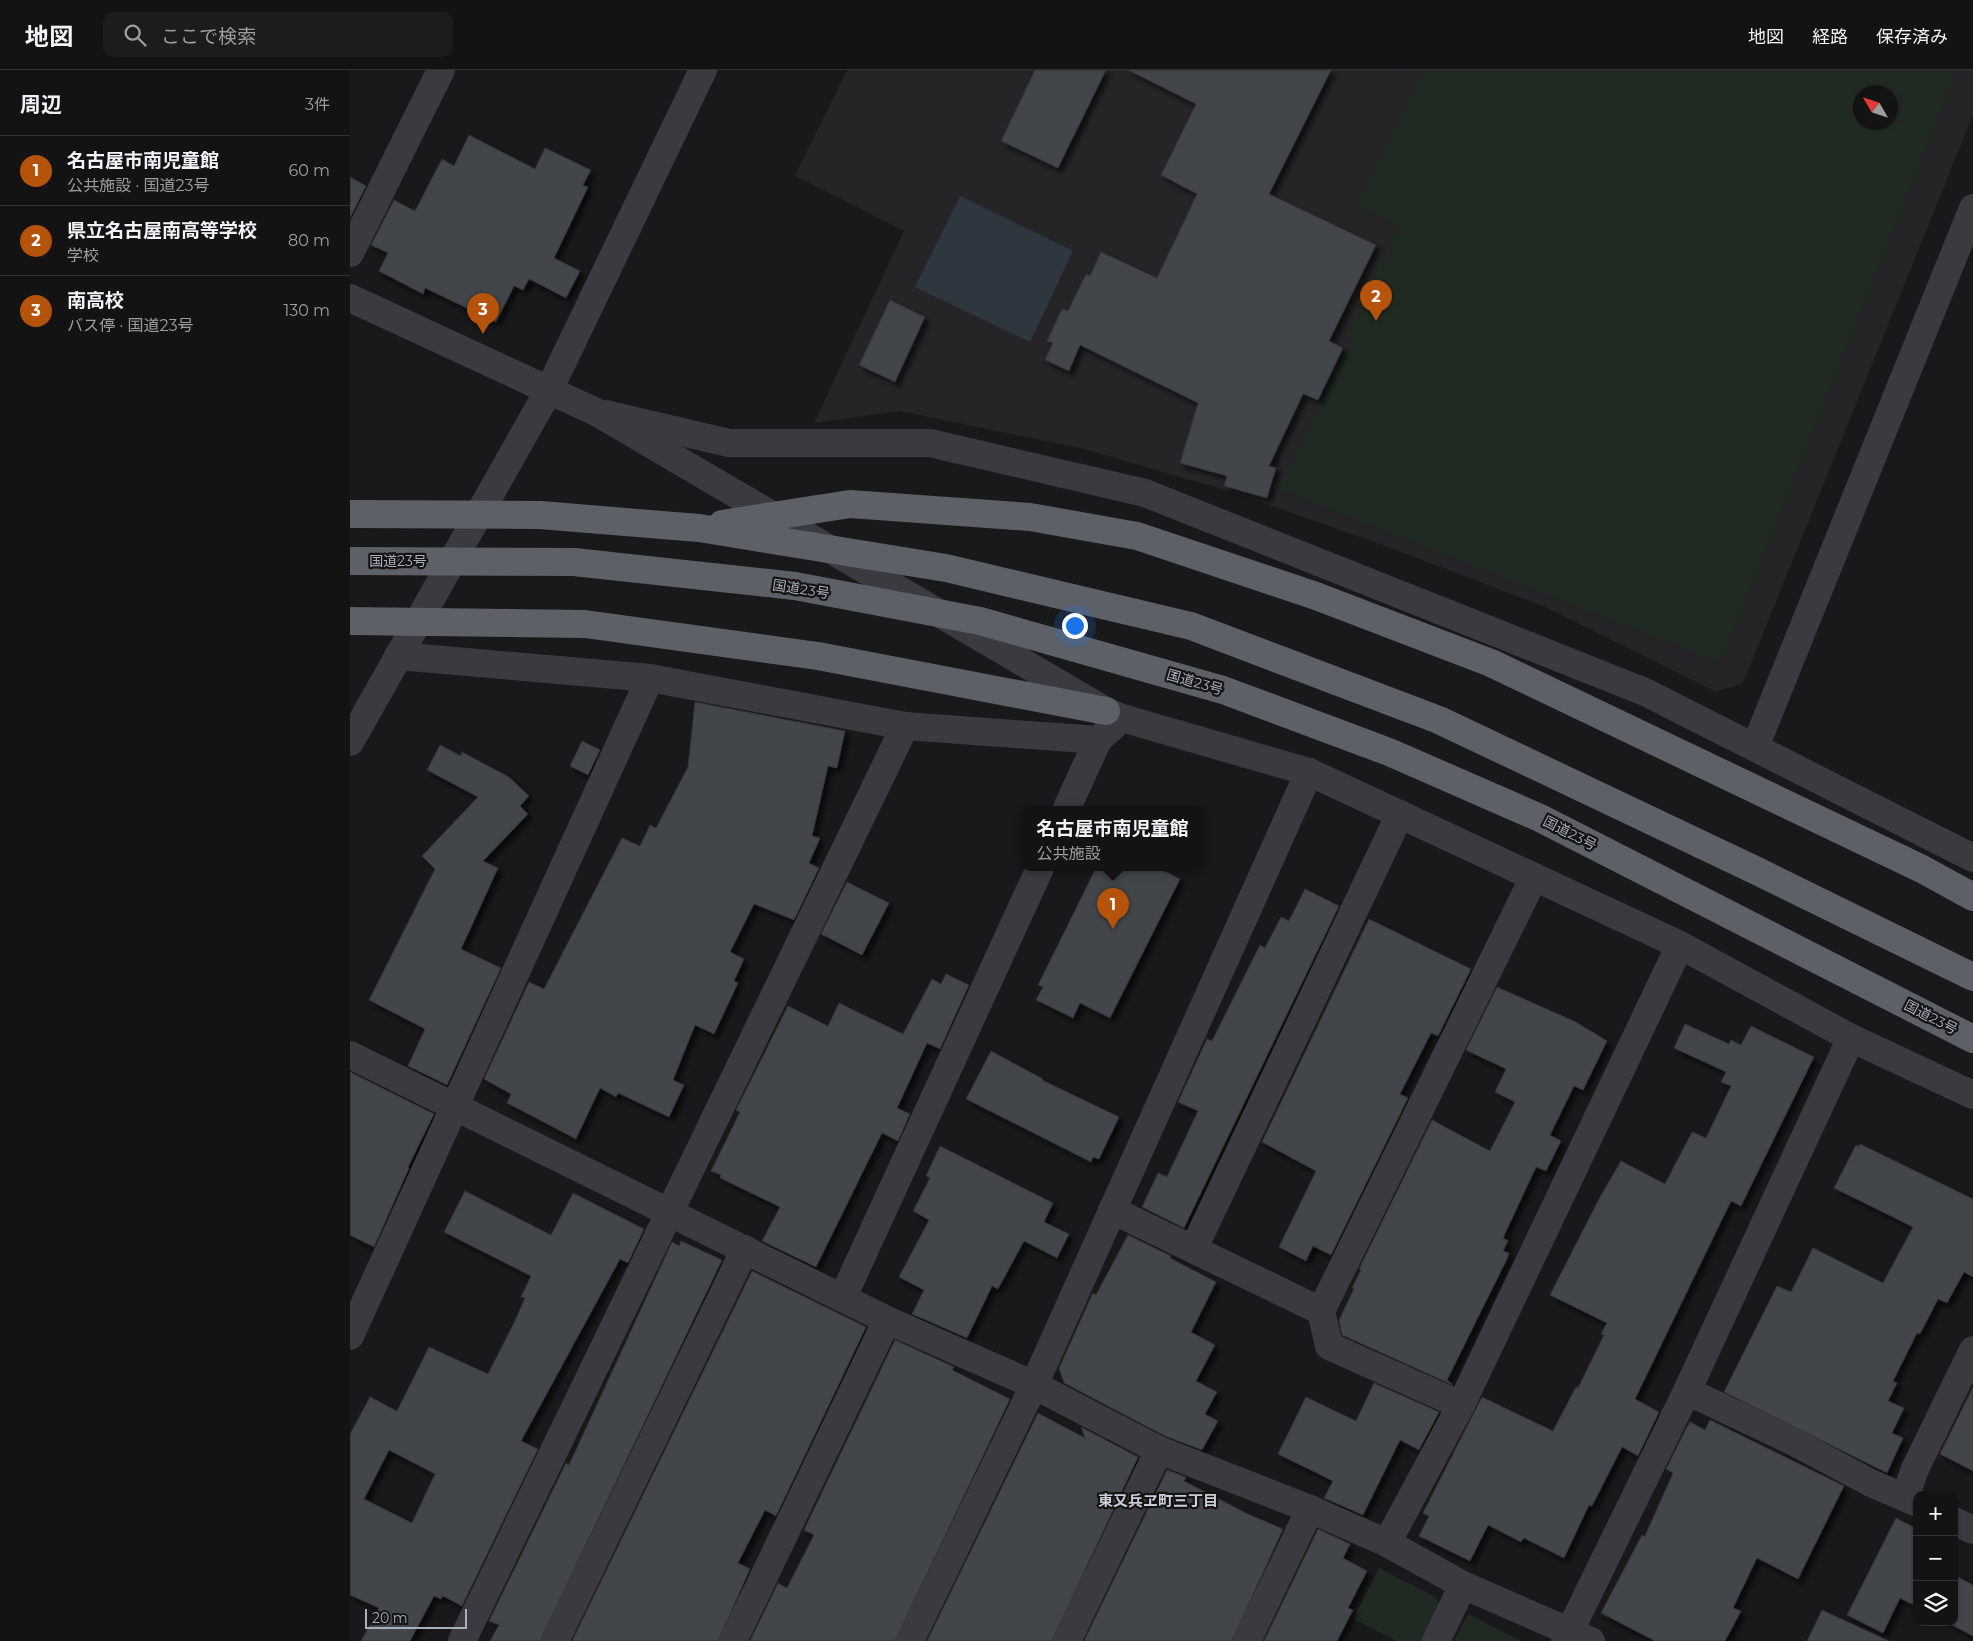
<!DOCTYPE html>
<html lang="ja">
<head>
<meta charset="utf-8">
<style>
  body { margin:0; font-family:Montserrat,"Noto Sans JP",sans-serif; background:#1c1c1d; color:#f1f3f6 }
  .controls { position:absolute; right:15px; bottom:15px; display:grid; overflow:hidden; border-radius:10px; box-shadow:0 1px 4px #0004 }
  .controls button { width:45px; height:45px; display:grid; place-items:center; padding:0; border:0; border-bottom:1px solid #323234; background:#131314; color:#f1f3f6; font:25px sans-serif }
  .compass { position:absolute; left:1503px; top:15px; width:45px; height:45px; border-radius:50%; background:#131314; box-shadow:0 1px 4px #0004; rotate:309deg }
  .scale { position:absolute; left:15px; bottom:12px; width:102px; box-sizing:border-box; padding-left:5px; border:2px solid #abafba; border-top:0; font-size:14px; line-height:18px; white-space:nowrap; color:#abafba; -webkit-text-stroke:4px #141416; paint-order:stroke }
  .you { position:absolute; left:724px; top:555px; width:18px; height:18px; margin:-12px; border:4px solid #fff; border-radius:50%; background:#1a73e8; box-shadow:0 0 0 8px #1a73e833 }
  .badge { display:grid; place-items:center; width:32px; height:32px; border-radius:50%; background:#b45309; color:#fff; font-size:16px; font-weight:700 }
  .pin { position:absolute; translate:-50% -41px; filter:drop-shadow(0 1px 2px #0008) }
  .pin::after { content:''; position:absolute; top:26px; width:18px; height:15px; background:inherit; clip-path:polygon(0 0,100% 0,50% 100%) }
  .popup { position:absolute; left:670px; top:736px; width:185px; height:65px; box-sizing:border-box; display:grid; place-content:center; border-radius:10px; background:#131314; filter:drop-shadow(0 1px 4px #0005); font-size:16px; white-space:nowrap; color:#9d9ea0 }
  .popup b { font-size:19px; color:#f1f3f6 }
  .popup::after { content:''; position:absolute; left:50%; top:100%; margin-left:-10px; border:10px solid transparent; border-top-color:#131314 }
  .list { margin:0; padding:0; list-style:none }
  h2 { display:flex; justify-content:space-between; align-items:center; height:65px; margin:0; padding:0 20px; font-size:21px }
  h2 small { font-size:16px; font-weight:400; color:#9d9ea0 }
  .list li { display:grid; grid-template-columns:32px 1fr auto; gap:15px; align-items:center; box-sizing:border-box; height:70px; padding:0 20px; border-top:1px solid #323234 }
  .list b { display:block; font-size:19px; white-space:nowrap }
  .list p { margin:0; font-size:16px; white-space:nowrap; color:#9d9ea0 }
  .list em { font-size:16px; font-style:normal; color:#9d9ea0 }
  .icon { flex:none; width:28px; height:28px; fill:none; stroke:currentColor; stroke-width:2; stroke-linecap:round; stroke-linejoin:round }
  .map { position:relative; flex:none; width:1623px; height:1571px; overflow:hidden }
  header { display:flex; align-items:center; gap:30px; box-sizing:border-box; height:70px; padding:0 25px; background:#131314; border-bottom:1px solid #323234 }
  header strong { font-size:24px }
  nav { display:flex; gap:28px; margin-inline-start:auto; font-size:18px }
  .search { width:350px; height:45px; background:#1c1c1d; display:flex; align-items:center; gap:12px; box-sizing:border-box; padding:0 18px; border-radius:10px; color:#9d9ea0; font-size:19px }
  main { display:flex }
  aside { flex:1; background:#131314 }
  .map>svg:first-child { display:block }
</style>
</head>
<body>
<header>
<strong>地図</strong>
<div class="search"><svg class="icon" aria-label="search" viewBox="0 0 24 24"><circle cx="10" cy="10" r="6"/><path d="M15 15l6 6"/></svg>ここで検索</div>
<nav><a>地図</a><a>経路</a><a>保存済み</a></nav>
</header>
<main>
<aside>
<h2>周辺<small>3件</small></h2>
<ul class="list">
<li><span class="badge">1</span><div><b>名古屋市南児童館</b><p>公共施設 · 国道23号</p></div><em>60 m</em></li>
<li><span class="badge">2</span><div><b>県立名古屋南高等学校</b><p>学校</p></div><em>80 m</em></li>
<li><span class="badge">3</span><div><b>南高校</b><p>バス停 · 国道23号</p></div><em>130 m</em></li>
</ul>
</aside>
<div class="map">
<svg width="1623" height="1571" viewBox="0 0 1623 1571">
  <defs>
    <filter id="shadow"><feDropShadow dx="4.5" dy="4.5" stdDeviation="2.5" flood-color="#0009"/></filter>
  </defs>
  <rect width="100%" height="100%" fill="#19191b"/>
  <!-- built -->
  <path fill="#252528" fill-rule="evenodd" d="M497 0H1623V45L1393 613 1366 622 1193 536 1030 474 882 422 734 379 550 341 464 353 554 161 445 106ZM1510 22H1540V52H1510Z"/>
  <!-- green -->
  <g fill="#202922" fill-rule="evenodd">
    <path d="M1073 0H1608L1371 593 928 419 1003 267 996 264 1048 157 1006 134ZM1540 22V52H1510V22Z"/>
    <path d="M1029 1498 1086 1527 1091 1541 1075 1571H1047L1003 1549Z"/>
    <path d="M1118 1544 1171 1571H1104Z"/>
  </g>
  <!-- water -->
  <path fill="#2e363f" d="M610 126 723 181 680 272 565 217Z"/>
  <!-- building -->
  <g fill="#434448" stroke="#333337" fill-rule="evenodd" filter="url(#shadow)">
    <path d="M685 0H756L708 98 651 71Z"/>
    <path d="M778 0H981L919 124 1026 175 979 271 993 278 968 330 953 324 919 396 926 398 917 428 874 416 877 406 830 393 848 333 730 275 719 301 695 290 703 273 697 271 712 239 718 241 736 204 740 206 751 182 807 208 847 124 811 105 846 34Z"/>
    <path d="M119 65 185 99 195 78 241 100 233 115 238 117 204 188 230 201 216 228 179 209 173 220 164 216 146 252 75 218 73 224 29 201 38 183 21 175 44 130 65 141 92 89 104 96Z"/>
    <path d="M0 107 16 116 0 148Z"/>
    <path d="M540 230 575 247 545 312 509 295Z"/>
    <path d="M345 632 495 661 487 698 478 696 462 766 470 768 459 793 469 798 444 850 404 834 380 882 394 889 384 911 388 913 364 964 345 955 323 1010 334 1015 319 1047 268 1023 266 1027 250 1018 226 1069 157 1033 161 1024 134 1009 179 912 194 919 272 768 290 776 300 755 306 758 338 697Z"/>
    <path d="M232 671 250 680 238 705 220 696Z"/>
    <path d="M90 675 111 686 112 682 159 707 179 726 170 736 178 744 133 791 148 798 111 879 151 898 97 1015 58 996 75 959 19 930 85 799 72 786 128 727 77 700Z"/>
    <path d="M746 798H808L830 809 760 948 730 933 723 948 686 930 693 917 688 915Z"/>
    <path d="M497 812 539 833 512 885 471 864Z"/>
    <path d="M955 819 989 836 834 1158 792 1137 808 1103 817 1107 848 1041 828 1032 857 969 862 971 910 875 915 878 931 847 939 851Z"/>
    <path d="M1019 849 1121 899 1088 966 1081 963 1050 1024 1058 1028 981 1185 963 1176 956 1191 929 1177 966 1101 912 1072Z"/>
    <path d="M596 904 619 915 590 979 577 973 547 1038 560 1044 548 1071 532 1063 466 1197 412 1171 430 1137 370 1108 371 1105 361 1101 390 1042 386 1040 438 936 478 956 489 933 553 964 582 909 591 914Z"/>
    <path d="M1147 917 1226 952 1257 971 1233 1020 1224 1016 1200 1065 1211 1071 1196 1101 1186 1097 1153 1168 1158 1171 1153 1181 1159 1183 1157 1189 1097 1310 1103 1315 992 1265 989 1250 1004 1219 1002 1218 1011 1200 1009 1199 1082 1050 1140 1081 1165 1032 1145 1022 1156 999 1116 980Z"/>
    <path d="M1335 954 1379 974 1381 970 1391 975 1401 956 1464 987 1391 1136 1381 1131 1285 1329 1309 1342 1288 1386 1272 1377 1242 1436 1239 1435 1214 1488 1174 1468 1171 1472 1138 1455 1120 1491 1069 1466 1079 1446 1073 1443 1132 1327 1203 1361 1226 1317 1228 1318 1254 1265 1251 1264 1257 1253 1200 1225 1250 1127 1271 1091 1315 1114 1342 1062 1356 1068 1381 1016 1371 1012 1376 1002 1324 978Z"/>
    <path d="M641 981 693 1009 692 1010 769 1047 749 1089 743 1087 741 1092 616 1029Z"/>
    <path d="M0 1002 84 1044 58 1097 59 1098 24 1177 0 1165Z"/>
    <path d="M1510 1074 1623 1129V1207L1614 1202 1597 1233 1588 1229 1570 1264 1567 1263 1543 1311 1547 1313 1538 1331 1554 1338 1542 1363 1553 1368 1537 1403 1374 1322 1427 1216 1441 1222 1463 1178 1533 1213 1563 1157 1484 1118 1506 1075 1508 1077Z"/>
    <path d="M590 1076 703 1133 694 1152 719 1164 707 1188 674 1171 648 1219 642 1216 617 1268 562 1244 574 1220 549 1207 579 1150 563 1141 580 1108 576 1106Z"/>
    <path d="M115 1121 201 1165 223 1123 294 1159 278 1193 270 1189 171 1371 188 1379 112 1536 93 1526 91 1529 84 1526 60 1571H11L29 1538 0 1525V1364L20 1327 47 1341 79 1277 138 1304 164 1253 175 1228 171 1227 181 1206 94 1162ZM39 1380 85 1404 62 1453 14 1429Z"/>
    <path d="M778 1165 821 1186 820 1188 866 1212 841 1262 865 1275 846 1311 867 1322 855 1344 868 1351 852 1380 815 1366 714 1313 709 1298 743 1223 746 1225Z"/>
    <path d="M331 1171 372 1190 190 1571H140L149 1555 139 1551 216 1393 219 1395 322 1172 329 1176Z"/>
    <path d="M402 1201 516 1257 426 1446 415 1440 388 1493 400 1499 368 1571H222Z"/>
    <path d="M545 1270 604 1297 602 1300 660 1329 545 1571H400L428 1513 437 1518 464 1465 454 1460Z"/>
    <path d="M1024 1313 1089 1342 1069 1380 1050 1370 1013 1445 974 1428 983 1411 928 1384 956 1327 1006 1351Z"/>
    <path d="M1623 1317V1401L1590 1384Z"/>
    <path d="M688 1343 735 1368 731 1357 788 1387 702 1571H577Z"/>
    <path d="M1360 1350 1494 1416 1448 1509 1407 1488 1383 1538 1391 1541 1375 1571H1305L1251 1543 1292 1465 1295 1466 1323 1403 1316 1399 1337 1357 1340 1352 1355 1360Z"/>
    <path d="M817 1400 836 1407 834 1411 898 1444 933 1459 882 1571H734Z"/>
    <path d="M1546 1448 1567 1459V1537L1550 1528 1533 1563 1497 1545Z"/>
    <path d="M968 1459 1000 1474 993 1488 1017 1501 998 1538 1003 1540 987 1571H914Z"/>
    <path d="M1604 1505 1623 1515V1566L1596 1552H1604Z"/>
    <path d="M1472 1540 1539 1571H1457Z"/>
  </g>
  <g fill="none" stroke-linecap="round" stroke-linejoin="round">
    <!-- minor -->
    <g stroke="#3a3a40" stroke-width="28">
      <path d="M0 183 91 0"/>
      <path d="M255 344 379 373H580L795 423 1295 622 1623 788"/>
      <path d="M48 586 300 608 555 656 748 670 772 648"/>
      <path d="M0 672 199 320 353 0"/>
      <path d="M716 740 748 670"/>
      <path d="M0 985 537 1250 684 1315 809 1380 960 1439 1037 1473 1113 1515 1241 1571"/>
      <path d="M762 1140 971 1241 979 1276 1111 1335"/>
      <path d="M844 1178 1050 744"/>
      <path d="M493 1227 690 798"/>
      <path d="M971 1241 1184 807"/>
      <path d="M0 1266 300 608"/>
      <path d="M1337 1321 1444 1372 1521 1413 1567 1433"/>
      <path d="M1555 1427 1565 1399 1623 1280"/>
      <path d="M1604 1451 1623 1460"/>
      <path d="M1037 1473 1111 1335 1330 875"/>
      <path d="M112 1571 555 656"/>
      <path d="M205 1571 395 1179"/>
      <path d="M383 1571 537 1250"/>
      <path d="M560 1571 684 1315 959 702"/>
      <path d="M717 1571 809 1380"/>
      <path d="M897 1571 960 1439"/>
      <path d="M1086 1571 1113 1515"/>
      <path d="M1215 1571 1337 1321 1501 968"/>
    </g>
    <!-- tertiary -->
    <g stroke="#3a3a40" stroke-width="28">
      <path d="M0 228 246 342 756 641 772 648 959 702 1330 875 1501 968 1623 1025"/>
      <path d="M1405 677 1623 138"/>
    </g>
    <!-- trunk -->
    <g stroke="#5e6068" stroke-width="28">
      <path d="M0 444 190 445 349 458 596 498 841 556 1089 650 1407 801 1623 907"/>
      <path d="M372 454 500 434 680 447 787 466 966 526 1141 593 1572 799 1623 827"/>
      <path d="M0 491 224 492 445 516 630 551 873 620 1039 682 1190 748 1623 969"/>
      <path d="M0 551 235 554 468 586 756 641"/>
    </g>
  </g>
  <g text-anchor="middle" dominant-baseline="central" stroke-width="4.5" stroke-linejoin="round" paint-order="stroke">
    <!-- street labels -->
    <g font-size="14" fill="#abafba" stroke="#141416">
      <text x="48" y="491">国道23号</text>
      <text transform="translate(451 519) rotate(9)">国道23号</text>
      <text transform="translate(845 612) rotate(16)">国道23号</text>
      <text transform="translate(1220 763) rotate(27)">国道23号</text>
      <text transform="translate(1581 947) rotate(27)">国道23号</text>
    </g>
    <!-- neighbourhood labels -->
    <g font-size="15" font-weight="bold" fill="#ccced6" stroke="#141416">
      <text x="808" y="1430">東又兵ヱ町三丁目</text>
    </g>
  </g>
</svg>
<div class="controls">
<button>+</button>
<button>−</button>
<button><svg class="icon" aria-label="layers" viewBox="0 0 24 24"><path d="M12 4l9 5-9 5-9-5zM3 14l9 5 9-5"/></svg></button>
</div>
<svg class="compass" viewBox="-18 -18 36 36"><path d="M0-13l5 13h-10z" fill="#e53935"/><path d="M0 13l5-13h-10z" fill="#9d9ea0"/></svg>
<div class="scale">20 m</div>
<div class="you"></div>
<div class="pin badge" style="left:763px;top:859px">1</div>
<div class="popup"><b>名古屋市南児童館</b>公共施設</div>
<div class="pin badge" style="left:1026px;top:251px">2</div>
<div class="pin badge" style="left:133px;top:264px">3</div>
</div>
</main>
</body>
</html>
